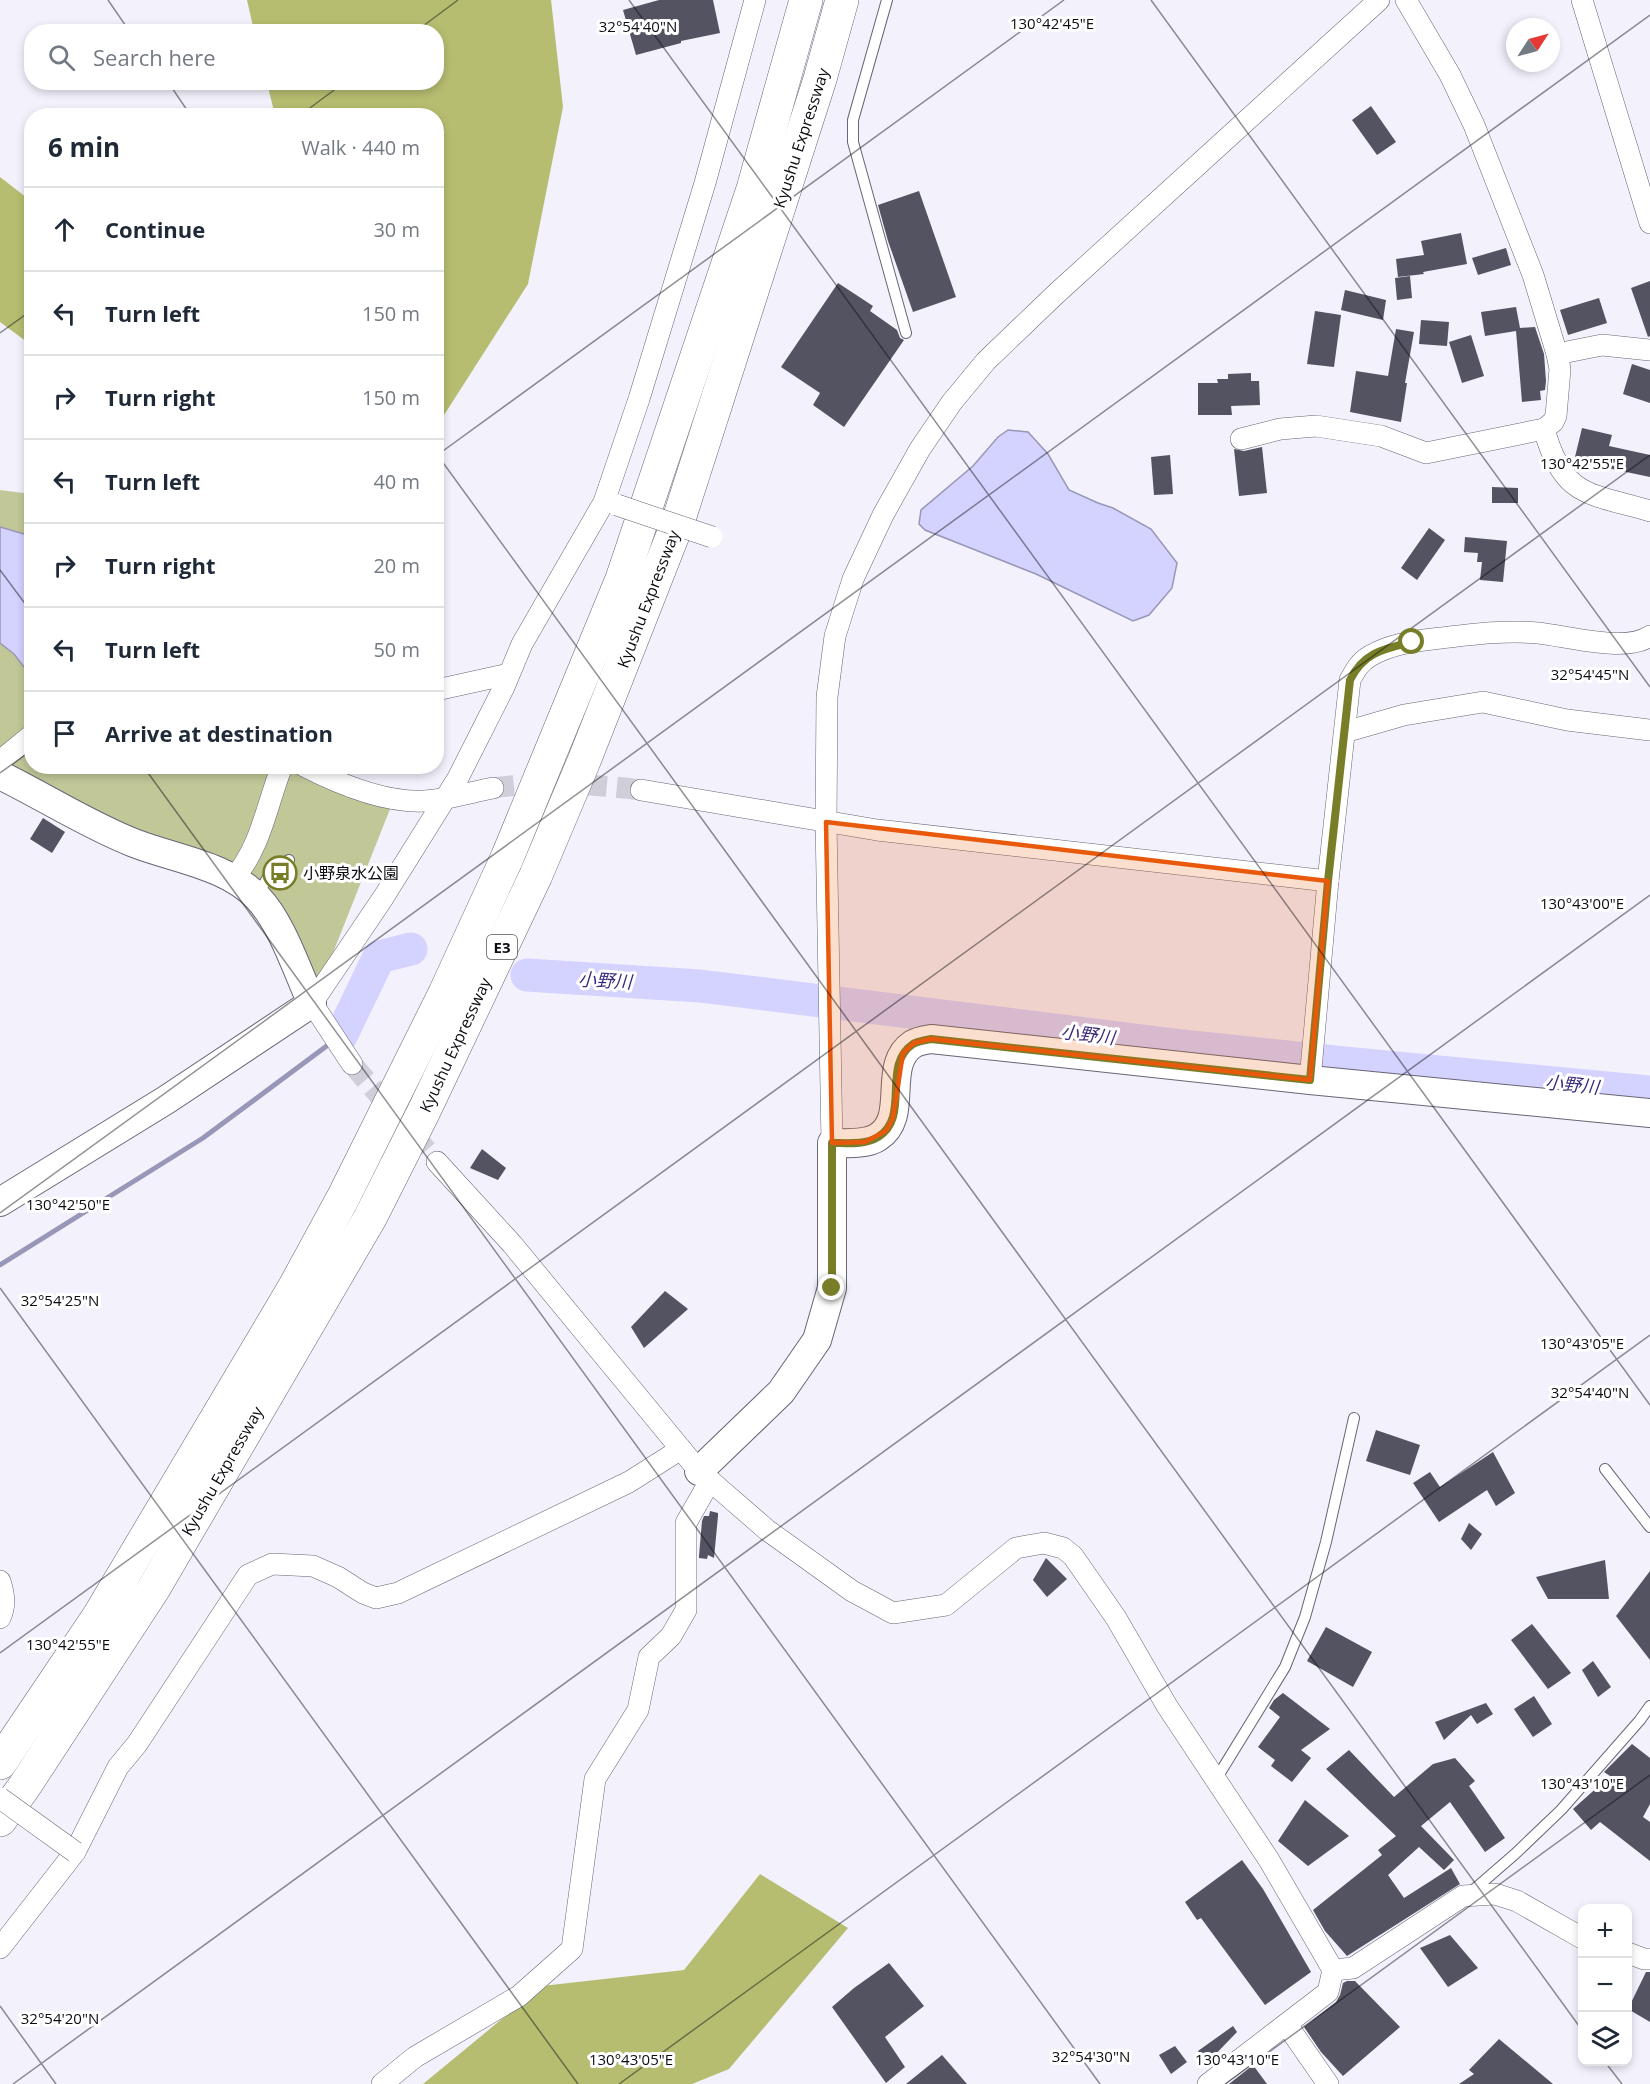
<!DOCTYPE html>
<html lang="en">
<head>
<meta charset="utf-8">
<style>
  body { margin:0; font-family:"Open Sans","Noto Sans JP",sans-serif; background:#f2f2f3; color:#1f2937 }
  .controls { position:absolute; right:18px; bottom:18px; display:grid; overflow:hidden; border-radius:12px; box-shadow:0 3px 9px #0003 }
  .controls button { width:54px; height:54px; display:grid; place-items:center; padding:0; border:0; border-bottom:2px solid #e0e1e3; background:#fff; color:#1f2937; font:30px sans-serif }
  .compass { position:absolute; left:1506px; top:18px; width:54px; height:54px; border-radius:50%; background:#fff; box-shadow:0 3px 9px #0003; rotate:54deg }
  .stop { position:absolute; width:18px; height:18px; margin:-14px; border:4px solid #787e28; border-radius:50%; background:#fff }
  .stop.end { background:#787e28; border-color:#fff; box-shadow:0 2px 6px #0008 }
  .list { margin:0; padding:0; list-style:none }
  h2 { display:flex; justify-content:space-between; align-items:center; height:78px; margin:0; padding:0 24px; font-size:26px }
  h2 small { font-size:20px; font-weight:400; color:#747a83 }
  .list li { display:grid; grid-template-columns:39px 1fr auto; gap:18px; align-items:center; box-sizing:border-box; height:84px; padding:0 24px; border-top:2px solid #e0e1e3 }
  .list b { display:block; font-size:22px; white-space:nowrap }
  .list em { font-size:20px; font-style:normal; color:#747a83 }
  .icon { flex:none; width:33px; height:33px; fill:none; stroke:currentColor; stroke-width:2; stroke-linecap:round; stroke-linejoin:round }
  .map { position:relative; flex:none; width:1650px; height:2084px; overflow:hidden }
  .search { position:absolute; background:#fff; box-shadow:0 3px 9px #0003; left:24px; top:24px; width:420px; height:66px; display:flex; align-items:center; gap:15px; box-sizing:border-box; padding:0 21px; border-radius:24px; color:#747a83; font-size:22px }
  .panel { position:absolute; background:#fff; box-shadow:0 3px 9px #0003; left:24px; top:108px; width:420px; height:666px; border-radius:24px }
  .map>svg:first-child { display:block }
</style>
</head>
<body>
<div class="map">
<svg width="1650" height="2084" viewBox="0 0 1650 2084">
  <rect width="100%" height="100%" fill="#f2f1fc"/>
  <!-- green -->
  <path fill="#c2c798" d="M0 490 31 494 32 766 327 767 394 799 317 993 275 902 99 814 0 758Z"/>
  <!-- forest -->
  <g fill="#b6bd70">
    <path d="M247 0H551L563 107 528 284 437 426 436 116 275 115 267 83 436 82V32L254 31Z"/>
    <path d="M0 177 31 201V345L0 322Z"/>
    <path d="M760 1874 848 1928 729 2069 692 2084H423L542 1986 684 1970Z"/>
  </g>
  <!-- water -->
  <g fill="#d4d2fe" stroke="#9897b7" stroke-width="1.5">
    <path d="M1008 430 1028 432 1048 454 1069 490 1098 503 1113 508 1151 529 1177 563 1172 588 1149 615 1133 621 1036 574 925 530 919 524 921 510 973 466 998 437Z"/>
    <path d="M0 527 31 536 29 561 32 567 31 676 14 654 0 643Z"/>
  </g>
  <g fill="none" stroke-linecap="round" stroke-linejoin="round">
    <!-- stream -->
    <path stroke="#9897b7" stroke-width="5" d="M0 1265 203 1138 332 1042"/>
    <!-- river -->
    <g stroke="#d4d2fe" stroke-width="33">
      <path d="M527 975 700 986 1175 1045 1344 1063 1650 1092"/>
      <path d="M341 1036 379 957 411 949"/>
    </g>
  </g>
  <!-- building -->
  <g fill="#535362">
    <path d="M659 0H713L720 33 681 41V43L636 55 623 10Z"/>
    <path d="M1371 106 1396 142 1377 155 1352 120Z"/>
    <path d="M919 191 956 297 913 312 888 241 878 205Z"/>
    <path d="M1461 233 1467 264 1423 272 1424 274 1398 277 1396 259 1424 255 1421 241Z"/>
    <path d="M1506 248 1511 265 1478 275 1472 258Z"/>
    <path d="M1410 276 1412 298 1397 300 1395 278Z"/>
    <path d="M1650 281V336L1648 337 1631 288Z"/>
    <path d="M838 283 873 306 870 311 897 330 900 338 904 340 844 427 813 405 820 393 781 367Z"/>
    <path d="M1345 290 1386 300 1383 320 1341 310Z"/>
    <path d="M1599 298 1607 323 1568 335 1560 310Z"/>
    <path d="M1516 307 1520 328 1535 327 1544 354 1546 381 1545 390 1540 391 1541 400 1522 402 1516 331 1485 336 1481 312Z"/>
    <path d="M1315 311 1341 315 1334 367 1307 364Z"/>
    <path d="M1421 320 1449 322 1447 346 1419 344Z"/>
    <path d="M1396 329 1414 332 1405 383H1407L1401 422 1350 412 1356 371 1388 376Z"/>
    <path d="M1471 335 1484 376 1462 383 1449 342Z"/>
    <path d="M1632 364 1650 370V403L1623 394Z"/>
    <path d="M1251 373V381H1259L1260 405 1231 406 1232 415H1198V383H1218L1217 379H1228V374Z"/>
    <path d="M1582 428 1612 435 1609 446 1650 455V477L1574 461Z"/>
    <path d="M1262 447 1267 493 1239 496 1234 449 1244 451Z"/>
    <path d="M1170 455 1173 494 1154 495 1151 457Z"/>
    <path d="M1492 487 1518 488V503H1492Z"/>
    <path d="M1429 528 1445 540 1417 580 1401 568Z"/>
    <path d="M1465 537 1507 541 1503 582 1480 580 1482 562H1477L1478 553 1464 552Z"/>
    <path d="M43 818 65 832 52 853 30 839Z"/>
    <path d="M482 1149 506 1168 498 1180 470 1168Z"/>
    <path d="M665 1291 688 1309 644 1348 631 1327Z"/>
    <path d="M1376 1430 1420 1445 1410 1475 1366 1461Z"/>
    <path d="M1493 1452 1515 1493 1496 1506 1487 1490 1439 1522 1413 1483 1430 1472 1440 1487Z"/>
    <path d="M710 1511 718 1513V1516L714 1558 708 1555 707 1559 699 1558V1556L702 1521 704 1516H709Z"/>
    <path d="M1469 1523 1482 1534 1471 1550 1461 1539Z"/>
    <path d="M1046 1558 1067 1579 1047 1597 1033 1580Z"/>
    <path d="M1605 1560 1609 1599H1548L1536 1577Z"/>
    <path d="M1650 1571V1660L1616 1616Z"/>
    <path d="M1532 1624 1571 1673 1548 1689 1511 1640Z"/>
    <path d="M1326 1627 1372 1652 1353 1687 1307 1661Z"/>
    <path d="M1593 1661 1611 1687 1598 1697 1582 1670Z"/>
    <path d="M1283 1693 1330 1729 1301 1750 1311 1758 1292 1782 1271 1766 1275 1760 1258 1747 1280 1717 1269 1708 1274 1700Z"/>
    <path d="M1534 1696 1552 1724 1533 1737 1514 1709Z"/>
    <path d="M1486 1703 1493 1714 1477 1724 1471 1715 1444 1740 1435 1722Z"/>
    <path d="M1632 1744 1650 1758V1804L1643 1817 1650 1822V1861L1600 1822 1591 1830 1573 1809 1610 1776 1604 1772Z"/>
    <path d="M1349 1750 1394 1797 1433 1764 1455 1758 1475 1781 1469 1786 1505 1838 1485 1852 1450 1802 1421 1826 1454 1860 1444 1870 1419 1847 1388 1875 1404 1898 1451 1868 1460 1884 1347 1956 1325 1931 1313 1910 1382 1855 1378 1850 1396 1836 1326 1769Z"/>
    <path d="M1305 1800 1349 1836 1308 1866 1278 1841Z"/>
    <path d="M1242 1860 1263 1889 1311 1972 1265 2005 1201 1918 1197 1920 1185 1902Z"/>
    <path d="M1450 1935 1478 1968 1448 1987 1420 1948Z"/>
    <path d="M889 1963 924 2006 885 2037 905 2067 886 2083 832 2007 854 1988Z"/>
    <path d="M1646 1972H1650V2022L1628 2009Z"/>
    <path d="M1347 1981H1355L1400 2027 1343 2076 1321 2052 1304 2027 1336 2002 1340 1995 1343 1983Z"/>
    <path d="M1233 2026 1237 2032 1206 2064 1198 2051Z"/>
    <path d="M1499 2039 1553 2084H1459L1474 2074 1469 2070Z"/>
    <path d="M1175 2046 1187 2062 1171 2074 1159 2055Z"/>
    <path d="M942 2055 967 2084H906Z"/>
    <path d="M1253 2065 1267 2084H1229Z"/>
  </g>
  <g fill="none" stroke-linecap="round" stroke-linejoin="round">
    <!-- street-tunnel -->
    <g stroke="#d0cfd9" stroke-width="21" stroke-dasharray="21 10" stroke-linecap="butt">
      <path d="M493 788C541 781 593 784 641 790"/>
      <path d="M352 1064 437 1162"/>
    </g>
    <defs>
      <g id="lane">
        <path d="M887 0 853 120V142L906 333"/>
        <path d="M257 896 272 870 289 860"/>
        <path d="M1605 1469 1650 1527"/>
        <path d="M1215 1781 1285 1667 1305 1617 1326 1542 1354 1418"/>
        <path d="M1470 1893 1515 1854 1561 1810 1640 1720 1650 1706"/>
      </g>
      <g id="street">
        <path d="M1406 0 1450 75 1474 125 1533 275 1557 354 1602 345 1650 350"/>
        <path d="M1582 0 1650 223"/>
        <path d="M1544 429C1563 498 1589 493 1650 511"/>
        <path d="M1241 439 1280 429 1316 426 1381 436 1426 453 1544 429 1553 422 1556 416 1560 369 1557 354"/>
        <path d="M436 688 441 689 509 674"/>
        <path d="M1345 732 1404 715 1483 702 1567 720 1650 730"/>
        <path d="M0 761 32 735"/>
        <path d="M304 766C339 784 384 803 424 801 444 800 472 792 493 788"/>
        <path d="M641 790 877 830 1328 881"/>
        <path d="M234 878C261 847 267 804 282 766"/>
        <path d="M352 1064 312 1003 383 898 458 778 504 687 522 644 604 502 639 399 705 183 755 0"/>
        <path d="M1310 1080 1328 881 1350 680C1356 669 1360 662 1370 656 1392 643 1417 641 1441 638 1474 634 1505 630 1538 633 1567 636 1626 653 1650 636"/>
        <path d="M832 1143 826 822 827 697 835 636 853 579 883 515 920 449 952 402 986 361 1057 293 1379 0"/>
        <path d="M437 1162 512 1244 699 1471 767 1530 852 1591 893 1613 946 1605 1016 1548 1044 1543 1063 1548 1073 1556 1116 1618 1167 1706 1269 1860 1333 1970 1328 1992 1208 2084"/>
        <path d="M0 1581C4 1594 6 1605 0 1618"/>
        <path d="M0 1948 75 1852 118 1767 137 1744 248 1575 272 1564 313 1566 338 1577 363 1593 376 1598 398 1593 629 1482 681 1449"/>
        <path d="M1628 1953 1644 1959H1650"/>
        <path d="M1333 1970 1353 1968 1463 1896 1495 1894 1517 1901 1582 1938"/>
        <path d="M1287 2025 1328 2084"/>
        <path d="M382 2084 415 2057 519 1996 572 1949 595 1779 638 1710 649 1657 671 1636 686 1610V1523L710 1481"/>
      </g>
      <g id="secondary">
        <path d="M0 775C45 797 88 825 134 843 175 859 227 865 258 898 282 923 297 971 312 1003L166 1100 0 1202"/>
        <path d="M699 1471 781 1392 817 1340 832 1288V1143C846 1143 866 1145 878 1137 910 1117 881 1065 913 1044 918 1041 925 1040 931 1039L1310 1080 1650 1113"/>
      </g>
      <g id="highway">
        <path d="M0 1763 99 1616 294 1288 343 1198 445 993 507 858 622 579 753 189 806 0"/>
        <path d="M0 1820 24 1787 154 1588 370 1218 424 1111 536 875 584 761 678 522 820 79 842 0"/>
      </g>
    </defs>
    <!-- lane casing -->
    <use href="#lane" stroke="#666675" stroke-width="12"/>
    <!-- street casing -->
    <use href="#street" stroke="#666675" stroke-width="22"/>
    <!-- secondary casing -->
    <use href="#secondary" stroke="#666675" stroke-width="30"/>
    <!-- highway casing -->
    <use href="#highway" stroke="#666675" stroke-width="34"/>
    <!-- lane -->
    <use href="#lane" stroke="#fff" stroke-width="10"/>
    <!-- street -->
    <use href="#street" stroke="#fff" stroke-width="21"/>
    <!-- secondary -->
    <use href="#secondary" stroke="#fff" stroke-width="28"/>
    <!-- highway -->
    <use href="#highway" stroke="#fff" stroke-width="33"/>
    <defs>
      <g id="street-bridge">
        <path d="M617 505 712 537"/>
        <path d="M0 1798 75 1852"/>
      </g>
    </defs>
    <!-- street-bridge casing -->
    <use href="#street-bridge" stroke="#666675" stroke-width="22" stroke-linecap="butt"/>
    <!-- street-bridge -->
    <use href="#street-bridge" stroke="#fff" stroke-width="21"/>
  </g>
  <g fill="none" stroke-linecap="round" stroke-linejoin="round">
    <!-- route -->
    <path stroke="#787e28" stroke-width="8" d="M832 1288V1143C846 1143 866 1145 878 1137 911 1117 881 1065 913 1044 918 1041 925 1040 931 1039L1310 1080 1328 881 1350 680C1364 652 1384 649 1412 642"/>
  </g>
  <!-- marked area -->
  <path fill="#e8590c" fill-opacity="0.2" stroke="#e8590c" stroke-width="4.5" stroke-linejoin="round" d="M826 822 1328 881 1310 1080 931 1039 914 1043 903 1053 893 1118 886 1131 865 1142 832 1143Z"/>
  <!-- ticks -->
  <path fill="none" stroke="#0c0c12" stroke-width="1.5" stroke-opacity="0.45" d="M108 0 130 32M629 0 1650 1405M1151 0 1650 687M415 32 458 0M168 82 191 116M299 116 345 82M0 333 32 310M436 453 1582 2030M436 456 1064 0M0 570 32 613M143 766 1100 2084M0 773 32 750M0 1213 1650 15M0 1288 578 2084M0 1653 1650 455M0 2006 56 2084M1605 2062 1622 2084M13 2084 1650 895M619 2084 1650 1335M1225 2084 1650 1775"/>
  <!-- icons -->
  <defs>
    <symbol id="bus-ring" viewBox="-11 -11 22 22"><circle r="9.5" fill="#fff" stroke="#787e28" stroke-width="1.5"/><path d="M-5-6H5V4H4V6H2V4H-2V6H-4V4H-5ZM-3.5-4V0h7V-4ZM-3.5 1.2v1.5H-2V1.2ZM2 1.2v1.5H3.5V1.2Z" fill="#787e28"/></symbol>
  </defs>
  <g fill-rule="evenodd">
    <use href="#bus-ring" x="261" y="854" width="38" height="38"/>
  </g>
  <g text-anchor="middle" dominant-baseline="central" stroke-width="6" stroke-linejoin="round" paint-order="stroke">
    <!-- shield labels -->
    <rect fill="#fff" stroke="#555559" stroke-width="1.5" x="487" y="935" width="30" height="24" rx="4.5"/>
    <g font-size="15" font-weight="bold" fill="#0c0c12">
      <text x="502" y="947">E3</text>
    </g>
    <!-- street labels -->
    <g font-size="16" fill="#0c0c12" stroke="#fff">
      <text transform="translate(801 138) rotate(-72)">Kyushu Expressway</text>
      <text transform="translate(648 599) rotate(-69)">Kyushu Expressway</text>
      <text transform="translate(455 1045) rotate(-65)">Kyushu Expressway</text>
      <text transform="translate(222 1471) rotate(-60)">Kyushu Expressway</text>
    </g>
    <!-- poi labels -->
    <g font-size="16" fill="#0c0c12" stroke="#fff" text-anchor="start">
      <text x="303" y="873">小野泉水公園</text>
    </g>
    <!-- water labels -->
    <g font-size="18" font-style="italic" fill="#3a2a7b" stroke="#fff">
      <text transform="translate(605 980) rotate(3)">小野川</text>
      <text transform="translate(1088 1034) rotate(7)">小野川</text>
      <text transform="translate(1572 1084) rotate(6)">小野川</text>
    </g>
  </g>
  <g font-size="15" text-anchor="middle" fill="#0c0c12" stroke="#fff" stroke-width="6" stroke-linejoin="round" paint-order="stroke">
    <text x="1052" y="29">130°42'45"E</text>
    <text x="638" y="32">32°54'40"N</text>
    <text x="1582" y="469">130°42'55"E</text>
    <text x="1590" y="680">32°54'45"N</text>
    <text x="1582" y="909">130°43'00"E</text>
    <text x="68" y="1210">130°42'50"E</text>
    <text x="60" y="1306">32°54'25"N</text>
    <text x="1582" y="1349">130°43'05"E</text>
    <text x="1590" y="1398">32°54'40"N</text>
    <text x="68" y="1650">130°42'55"E</text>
    <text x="1582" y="1789">130°43'10"E</text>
    <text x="60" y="2024">32°54'20"N</text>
    <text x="1091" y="2062">32°54'30"N</text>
    <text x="631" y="2065">130°43'05"E</text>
    <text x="1237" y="2065">130°43'10"E</text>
  </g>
</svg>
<div class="controls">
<button>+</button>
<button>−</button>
<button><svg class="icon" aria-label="layers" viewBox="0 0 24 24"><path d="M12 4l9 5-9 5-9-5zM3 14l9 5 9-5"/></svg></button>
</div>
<svg class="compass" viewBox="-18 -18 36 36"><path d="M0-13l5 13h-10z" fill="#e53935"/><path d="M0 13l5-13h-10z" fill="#747a83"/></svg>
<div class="stop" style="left:1412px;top:642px"></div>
<div class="stop end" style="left:832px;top:1288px"></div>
<div class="search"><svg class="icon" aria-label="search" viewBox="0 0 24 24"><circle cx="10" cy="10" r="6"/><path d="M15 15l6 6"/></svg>Search here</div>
<section class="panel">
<h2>6 min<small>Walk · 440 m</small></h2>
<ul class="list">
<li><svg class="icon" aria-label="ahead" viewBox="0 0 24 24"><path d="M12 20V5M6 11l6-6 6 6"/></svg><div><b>Continue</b></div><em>30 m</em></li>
<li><svg class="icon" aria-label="left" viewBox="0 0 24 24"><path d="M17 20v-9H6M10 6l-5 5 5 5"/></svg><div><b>Turn left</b></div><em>150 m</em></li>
<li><svg class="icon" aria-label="right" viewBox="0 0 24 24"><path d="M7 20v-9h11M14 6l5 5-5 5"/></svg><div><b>Turn right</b></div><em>150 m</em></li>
<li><svg class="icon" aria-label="left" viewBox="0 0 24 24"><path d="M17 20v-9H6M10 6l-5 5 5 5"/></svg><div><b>Turn left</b></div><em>40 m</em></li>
<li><svg class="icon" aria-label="right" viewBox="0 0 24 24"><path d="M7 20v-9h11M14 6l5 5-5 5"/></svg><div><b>Turn right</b></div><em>20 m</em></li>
<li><svg class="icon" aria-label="left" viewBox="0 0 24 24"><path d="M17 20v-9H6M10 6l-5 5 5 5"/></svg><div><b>Turn left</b></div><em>50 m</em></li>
<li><svg class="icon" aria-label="arrive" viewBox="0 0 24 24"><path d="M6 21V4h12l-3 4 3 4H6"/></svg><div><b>Arrive at destination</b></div></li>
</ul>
</section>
</div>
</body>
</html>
